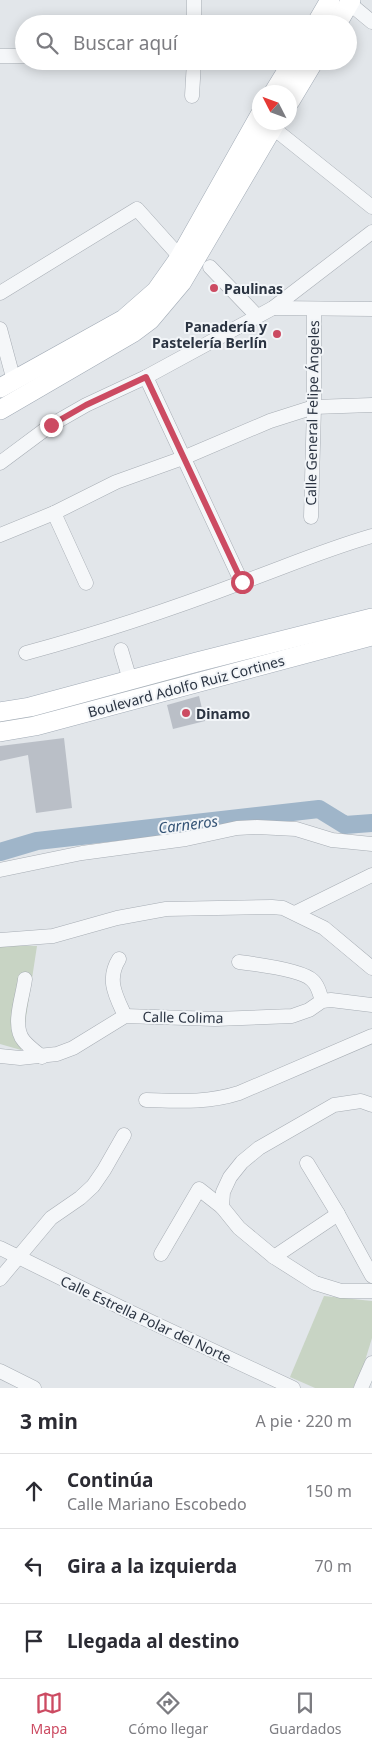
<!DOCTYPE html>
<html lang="es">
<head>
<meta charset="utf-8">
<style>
  body { margin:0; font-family:"Noto Sans",sans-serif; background:#f7f7f7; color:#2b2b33 }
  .compass { position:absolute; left:252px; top:85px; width:45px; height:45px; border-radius:50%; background:#fff; box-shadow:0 2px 12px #0003; rotate:312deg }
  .stop { position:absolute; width:15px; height:15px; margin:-11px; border:4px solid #cc4b62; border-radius:50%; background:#fff }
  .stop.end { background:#cc4b62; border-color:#fff; box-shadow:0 1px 5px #0008 }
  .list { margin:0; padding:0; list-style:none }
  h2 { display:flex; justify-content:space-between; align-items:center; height:65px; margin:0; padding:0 20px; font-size:21px }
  h2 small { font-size:16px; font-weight:400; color:#7c7c81 }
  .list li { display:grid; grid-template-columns:32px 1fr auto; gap:15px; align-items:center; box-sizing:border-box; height:75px; padding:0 20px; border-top:1px solid #e1e1e2 }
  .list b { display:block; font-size:19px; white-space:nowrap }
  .list p { margin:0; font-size:16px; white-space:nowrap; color:#7c7c81 }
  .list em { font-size:16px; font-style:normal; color:#7c7c81 }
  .icon { flex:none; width:28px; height:28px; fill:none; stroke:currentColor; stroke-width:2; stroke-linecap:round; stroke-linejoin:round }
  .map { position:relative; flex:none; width:372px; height:1388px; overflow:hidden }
  .search { position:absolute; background:#fff; box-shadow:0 2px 12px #0003; left:15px; right:15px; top:15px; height:55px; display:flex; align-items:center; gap:12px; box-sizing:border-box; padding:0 18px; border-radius:28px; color:#7c7c81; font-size:19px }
  .sheet { height:290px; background:#fff }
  nav { display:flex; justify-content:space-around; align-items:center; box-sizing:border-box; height:70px; border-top:1px solid #e1e1e2; background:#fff; font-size:14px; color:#7c7c81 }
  nav a { display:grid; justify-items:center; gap:2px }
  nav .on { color:#cc4b62 }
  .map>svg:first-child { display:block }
</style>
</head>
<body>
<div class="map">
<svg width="372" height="1388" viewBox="0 0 372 1388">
  <rect width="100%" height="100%" fill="#e2e6ea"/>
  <!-- green -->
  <g fill="#c8d4c4">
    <path d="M189 670 191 677 106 697 35 719 0 723V718Z"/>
    <path d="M0 945 37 946 21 1050 0 1044Z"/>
    <path d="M324 1296 372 1301V1338L364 1364 353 1388H315L290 1377Z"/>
  </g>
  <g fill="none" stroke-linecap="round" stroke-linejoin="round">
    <!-- river -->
    <path stroke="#9fb5c9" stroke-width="18" d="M0 852 37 841 319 809 345 825 372 823"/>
  </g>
  <!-- building -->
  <g fill="#babfc7">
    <path d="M199 696 205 721 173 729 167 705Z"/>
    <path d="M64 738 72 808 36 813 28 755 0 761V746Z"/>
  </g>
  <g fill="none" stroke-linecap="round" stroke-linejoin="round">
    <defs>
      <g id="minor">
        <path d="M194 0V24"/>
        <path d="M349 3 372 22"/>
        <path d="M0 56H24"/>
        <path d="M192 96 194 61"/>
        <path d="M267 123 372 207"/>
        <path d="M210 267 257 316"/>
        <path d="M0 293 137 209 180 257"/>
        <path d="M273 308 372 309"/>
        <path d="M0 329 14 381"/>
        <path d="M146 377 242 583"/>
        <path d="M0 463 51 425 86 405 146 377 273 308 372 232"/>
        <path d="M54 513 86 583"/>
        <path d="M311 517 314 407V309"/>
        <path d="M0 535 54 513 116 482 183 458 270 421 314 407 372 405"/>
        <path d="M121 650 130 680"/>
        <path d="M26 653C100 633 172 609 243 582 287 566 327 549 372 536"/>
        <path d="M0 870 82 853 186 839 237 828 257 827 296 829 332 840 372 844"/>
        <path d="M295 913 372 875"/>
        <path d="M0 940 53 936 117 918 166 909 272 907 283 908 324 928 372 968"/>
        <path d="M119 959C106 980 116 996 125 1016"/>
        <path d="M239 962C255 964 302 970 312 980 318 985 320 994 322 1001"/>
        <path d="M25 979C23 997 11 1026 24 1041 29 1047 36 1052 42 1057"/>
        <path d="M0 1056 20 1058 57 1054 73 1048 125 1016 215 1019 292 1016 309 1010 322 1001 331 1000 372 1005"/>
        <path d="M146 1100C179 1101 208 1103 239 1093L372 1036"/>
        <path d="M372 1105 361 1101 334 1105 259 1148 242 1162 230 1177 223 1192 222 1207 239 1228 274 1257 315 1283 341 1291H372"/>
        <path d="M307 1163 338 1214 372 1276"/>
        <path d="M0 1248 128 1311 293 1388"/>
        <path d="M161 1254 199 1189 222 1207"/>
        <path d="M274 1257 338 1214"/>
        <path d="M0 1279 51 1218 80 1198 93 1186 104 1170 124 1135"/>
        <path d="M0 1371 34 1388"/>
        <path d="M361 1388 372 1363"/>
      </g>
      <g id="major">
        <path d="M316 24 330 0"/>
        <path d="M337 24 351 0"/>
        <path d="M274 92 293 61"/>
        <path d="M290 101 314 61"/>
        <path d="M0 388 124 319 156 291 180 257 260 115"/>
        <path d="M0 410 134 332 150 320 182 282 276 122"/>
        <path d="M0 712 30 707 197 662 372 618"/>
        <path d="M0 732 35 726 372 636"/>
      </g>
    </defs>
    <!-- minor casing -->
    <use href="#minor" stroke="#a7adb4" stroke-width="15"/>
    <!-- major casing -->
    <use href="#major" stroke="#a2abb6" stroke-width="20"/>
    <!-- minor -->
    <use href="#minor" stroke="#f5f7f9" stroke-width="14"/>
    <!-- major -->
    <use href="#major" stroke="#fff" stroke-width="19"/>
  </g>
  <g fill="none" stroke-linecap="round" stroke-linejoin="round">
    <!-- route -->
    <path stroke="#cc4b62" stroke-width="6" d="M51 425 86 405 146 377 242 582"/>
  </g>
  <!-- markers -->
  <g fill="#cc4b62" stroke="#f2f5f8" stroke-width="2">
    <circle cx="214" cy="288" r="5"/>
    <circle cx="277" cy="334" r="5"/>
    <circle cx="186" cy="713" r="5"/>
  </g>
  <g text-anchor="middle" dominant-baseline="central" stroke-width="4" stroke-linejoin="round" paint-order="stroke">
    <!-- poi labels -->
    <g font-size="14" font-weight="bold" fill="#2b3442" stroke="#f2f5f8" text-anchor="start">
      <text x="224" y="288">Paulinas</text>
      <text x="267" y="326" text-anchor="end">Panadería y<tspan x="267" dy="16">Pastelería Berlín</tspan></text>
      <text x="196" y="713">Dinamo</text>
    </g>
    <!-- street labels -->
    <g font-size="14" fill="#2b3442" stroke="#f2f5f8">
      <text transform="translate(312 413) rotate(-89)">Calle General Felipe Ángeles</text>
      <text transform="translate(186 686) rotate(-15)">Boulevard Adolfo Ruiz Cortines</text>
      <text transform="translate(183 1017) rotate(1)">Calle Colima</text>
      <text transform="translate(146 1319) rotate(25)">Calle Estrella Polar del Norte</text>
    </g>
    <!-- water labels -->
    <g font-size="15" font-style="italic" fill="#355476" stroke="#f2f5f8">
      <text transform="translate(188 824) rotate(-7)">Carneros</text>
    </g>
  </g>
</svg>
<svg class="compass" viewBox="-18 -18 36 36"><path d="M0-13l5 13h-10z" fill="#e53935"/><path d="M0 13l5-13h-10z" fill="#7c7c81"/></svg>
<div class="stop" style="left:242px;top:582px"></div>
<div class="stop end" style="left:51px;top:425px"></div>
<div class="search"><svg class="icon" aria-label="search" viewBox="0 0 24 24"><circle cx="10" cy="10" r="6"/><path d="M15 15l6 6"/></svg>Buscar aquí</div>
</div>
<section class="sheet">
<h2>3 min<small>A pie · 220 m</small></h2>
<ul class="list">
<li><svg class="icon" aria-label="ahead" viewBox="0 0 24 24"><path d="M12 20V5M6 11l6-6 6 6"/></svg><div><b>Continúa</b><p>Calle Mariano Escobedo</p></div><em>150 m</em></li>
<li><svg class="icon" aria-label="left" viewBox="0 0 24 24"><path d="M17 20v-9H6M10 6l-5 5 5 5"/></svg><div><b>Gira a la izquierda</b></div><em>70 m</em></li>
<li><svg class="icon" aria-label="arrive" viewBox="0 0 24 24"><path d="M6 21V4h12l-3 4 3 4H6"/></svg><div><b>Llegada al destino</b></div></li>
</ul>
</section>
<nav>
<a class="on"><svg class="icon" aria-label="map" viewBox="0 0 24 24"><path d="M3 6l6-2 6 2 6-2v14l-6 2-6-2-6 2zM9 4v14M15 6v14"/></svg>Mapa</a>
<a><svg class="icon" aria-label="directions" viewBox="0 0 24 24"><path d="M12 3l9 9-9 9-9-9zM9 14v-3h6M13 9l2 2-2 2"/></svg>Cómo llegar</a>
<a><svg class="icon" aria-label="saved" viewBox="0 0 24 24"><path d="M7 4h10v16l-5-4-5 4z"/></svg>Guardados</a>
</nav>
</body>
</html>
